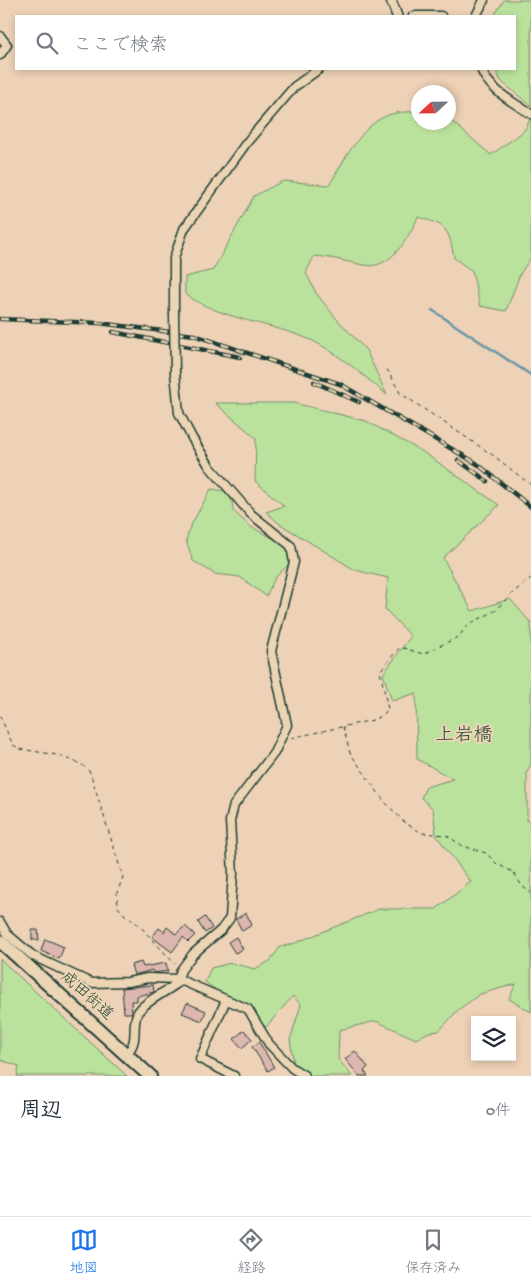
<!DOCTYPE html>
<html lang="ja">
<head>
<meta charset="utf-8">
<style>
  body { margin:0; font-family:"Gochi Hand","Klee One",sans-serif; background:#f2f2f3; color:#1f2937 }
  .controls { position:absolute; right:15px; bottom:15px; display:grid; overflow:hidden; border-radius:0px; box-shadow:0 2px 8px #0003 }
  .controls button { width:45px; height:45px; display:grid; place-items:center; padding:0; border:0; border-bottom:1px solid #e0e1e3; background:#fff; color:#1f2937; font:25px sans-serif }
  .compass { position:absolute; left:411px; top:85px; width:45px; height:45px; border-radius:50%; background:#fff; box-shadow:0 2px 8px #0003; rotate:248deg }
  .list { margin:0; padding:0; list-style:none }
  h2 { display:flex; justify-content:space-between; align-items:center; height:65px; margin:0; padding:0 20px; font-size:21px }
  h2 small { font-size:16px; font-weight:400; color:#747a83 }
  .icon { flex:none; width:28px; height:28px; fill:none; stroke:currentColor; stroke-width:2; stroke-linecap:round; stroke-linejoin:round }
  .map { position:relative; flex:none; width:531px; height:1076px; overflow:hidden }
  .search { position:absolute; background:#fff; box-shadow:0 2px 8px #0003; left:15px; right:15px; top:15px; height:55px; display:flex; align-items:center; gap:12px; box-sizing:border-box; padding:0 18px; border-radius:0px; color:#747a83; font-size:19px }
  .sheet { height:140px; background:#fff }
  nav { display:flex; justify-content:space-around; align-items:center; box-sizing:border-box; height:70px; border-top:1px solid #e0e1e3; background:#fff; font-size:14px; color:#747a83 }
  nav a { display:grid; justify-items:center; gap:2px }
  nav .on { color:#1a73e8 }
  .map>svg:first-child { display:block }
</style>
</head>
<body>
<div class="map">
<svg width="531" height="1076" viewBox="0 0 531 1076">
  <rect width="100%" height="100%" fill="#eed2b7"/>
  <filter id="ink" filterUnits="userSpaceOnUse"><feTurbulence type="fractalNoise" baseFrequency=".02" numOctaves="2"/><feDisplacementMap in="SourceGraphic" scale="10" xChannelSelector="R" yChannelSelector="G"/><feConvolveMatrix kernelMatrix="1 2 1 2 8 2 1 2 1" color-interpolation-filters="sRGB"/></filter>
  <g filter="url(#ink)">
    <!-- green -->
    <g fill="#bbe29d" stroke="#6d9068">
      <path d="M504 0H531V106L501 81 495 69H515V16H494Z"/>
      <path d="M418 110V122H448L449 119 491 155 524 131 531 118V257L520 274 506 311 480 306 472 271 454 258C449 230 448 225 418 217 409 237 390 271 364 265 347 262 331 257 314 256L306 273 316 293 335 317 366 350 387 395C367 378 336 352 313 341 271 322 223 321 185 294V277L213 270 254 196 283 181 329 185C345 160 364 118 396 113 404 111 410 113 418 110Z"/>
      <path d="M215 403H294L366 421 423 452 499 505 443 558 472 611 510 599 531 623V764L527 772V821L531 823V1012L509 999 516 984 480 994 458 1010 439 1031 429 1032 416 1039 376 1021 339 1030 338 1059 352 1076H296L290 1040 301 1005 293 996 266 1027 205 982 211 968 231 963 255 969 270 961 280 947 295 943 379 909H436L471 882 436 835 433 809 421 798 426 787 453 779 417 759 416 693 392 701 383 674 411 636 385 609 388 578 355 570 280 524 266 512 284 506 255 481 256 438Z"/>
      <path d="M211 489 225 491 232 500 233 511 251 527 286 545 289 564 275 578 266 596 240 577 215 574 193 561 186 540 190 527Z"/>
      <path d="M0 959 127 1076H17L19 1066 0 1060Z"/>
    </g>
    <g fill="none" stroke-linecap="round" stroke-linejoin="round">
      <!-- stream -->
      <path stroke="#6896aa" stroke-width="2.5" d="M432 310 531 375"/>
    </g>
    <!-- building -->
    <g fill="#deb6b0" stroke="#1f3d34">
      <path d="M246 913 252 925 242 931 236 919Z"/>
      <path d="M205 917 212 928 205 933 198 922Z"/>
      <path d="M185 926 195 935 188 942 183 937 172 952 152 937 159 928 164 932 167 927 176 934Z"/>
      <path d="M32 930H38L39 940H32Z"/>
      <path d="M236 937 243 949 235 953 228 942Z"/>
      <path d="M45 939 64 947 59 959 41 951Z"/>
      <path d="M141 962 143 967 166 963 168 971 154 973 152 970 134 975 131 965Z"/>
      <path d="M153 985 154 992 137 996V1001H131L132 1013H124L122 988Z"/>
      <path d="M187 1003 206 1011 202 1021 182 1013Z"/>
      <path d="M244 1030 252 1039 242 1048 234 1039Z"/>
      <path d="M259 1042 274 1067 268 1071 252 1047Z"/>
      <path d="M355 1051 368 1067 364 1071 368 1076H359L345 1059Z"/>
    </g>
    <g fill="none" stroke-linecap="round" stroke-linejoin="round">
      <defs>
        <g id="minor">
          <path d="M413 16H441"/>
          <path d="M476 16 484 0"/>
          <path d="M0 36 7 45 0 55"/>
          <path d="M481 69C488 89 514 103 531 114"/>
          <path d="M174 314V258L184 229 247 142 294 87 319 69"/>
          <path d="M175 372 179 413 192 438 210 467 251 514 291 546 294 562 271 651 287 725 274 753 234 805 230 821 233 874 230 918 221 930 193 954 181 970 178 979"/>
          <path d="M0 922 7 934 33 956 91 983 128 982 148 978 178 979 248 1009 269 1044 292 1068 305 1076"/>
          <path d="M226 1000 200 1059 234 1076"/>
          <path d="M126 1055C140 1039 131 1030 137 1014 142 1002 171 990 181 980"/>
        </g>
        <path id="tertiary" d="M391 0 397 16"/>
        <path id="trunk" d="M0 941 150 1076"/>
      </defs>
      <!-- minor casing -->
      <use href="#minor" stroke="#1f3d34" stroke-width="11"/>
      <!-- tertiary casing -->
      <use href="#tertiary" stroke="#1f3d34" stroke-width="12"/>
      <!-- trunk casing -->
      <use href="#trunk" stroke="#1f3d34" stroke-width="16"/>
      <!-- path -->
      <g stroke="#1f3d34" stroke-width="1" stroke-dasharray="4 4" stroke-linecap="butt">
        <path d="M387 369 400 393 494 456 531 485"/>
        <path d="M0 716 13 745 20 749 57 755 81 764 90 772 123 877 117 893 118 907 125 915 139 925 175 964"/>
        <path d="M343 727 350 753 384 801 405 823 422 833 446 835 463 846 486 853 497 864 513 872 522 886 531 893"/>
        <path d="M291 738 373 720 384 715 388 709 380 671 400 647 423 654 458 637 469 624 495 611 508 597 531 578"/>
      </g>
      <!-- minor -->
      <use href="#minor" stroke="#ebd5b4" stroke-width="8"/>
      <!-- tertiary -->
      <use href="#tertiary" stroke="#ebd5b4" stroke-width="9"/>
      <!-- trunk -->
      <use href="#trunk" stroke="#ebd5b4" stroke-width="12"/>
      <defs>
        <g id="rail">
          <path d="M0 319 99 323 194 335 340 384 476 463 531 507"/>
          <path d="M113 332 240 357"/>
          <path d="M314 382 359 402"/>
          <path d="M458 460 487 481"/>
        </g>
      </defs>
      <!-- rail casing -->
      <use href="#rail" stroke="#1f3d34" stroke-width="4.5"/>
      <!-- rail -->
      <use href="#rail" stroke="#ebd5b4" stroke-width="2.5" stroke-dasharray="8" stroke-linecap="butt"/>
      <defs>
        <path id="minor-bridge" d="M174 314 175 372"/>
      </defs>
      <!-- minor-bridge casing -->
      <use href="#minor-bridge" stroke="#1f3d34" stroke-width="11" stroke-linecap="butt"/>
      <!-- minor-bridge -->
      <use href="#minor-bridge" stroke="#ebd5b4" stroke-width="8"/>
    </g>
  </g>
  <g text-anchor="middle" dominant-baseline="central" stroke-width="4" stroke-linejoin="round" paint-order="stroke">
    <!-- street labels -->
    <g font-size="16" fill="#1f3d34" stroke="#ebd5b4">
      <text transform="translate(86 997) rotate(42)">成田街道</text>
    </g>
    <!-- quarter labels -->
    <g font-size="19" fill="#1f3d34" stroke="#ebd5b4">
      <text x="464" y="736">上岩橋</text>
    </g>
  </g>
</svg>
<div class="controls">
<button><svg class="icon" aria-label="layers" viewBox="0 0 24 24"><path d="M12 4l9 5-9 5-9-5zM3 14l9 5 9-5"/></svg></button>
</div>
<svg class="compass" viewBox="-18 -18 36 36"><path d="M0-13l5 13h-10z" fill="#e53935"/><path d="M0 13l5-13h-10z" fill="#747a83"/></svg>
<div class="search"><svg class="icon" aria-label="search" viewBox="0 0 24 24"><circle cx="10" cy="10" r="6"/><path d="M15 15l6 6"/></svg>ここで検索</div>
</div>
<section class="sheet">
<h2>周辺<small>0件</small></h2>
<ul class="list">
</ul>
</section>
<nav>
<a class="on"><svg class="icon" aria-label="map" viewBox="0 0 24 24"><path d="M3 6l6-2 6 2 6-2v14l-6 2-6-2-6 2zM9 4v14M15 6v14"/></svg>地図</a>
<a><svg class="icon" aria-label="directions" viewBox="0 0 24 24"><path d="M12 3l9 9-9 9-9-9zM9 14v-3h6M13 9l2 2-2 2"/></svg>経路</a>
<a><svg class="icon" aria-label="saved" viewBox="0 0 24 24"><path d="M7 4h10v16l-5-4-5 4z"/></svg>保存済み</a>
</nav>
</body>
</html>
